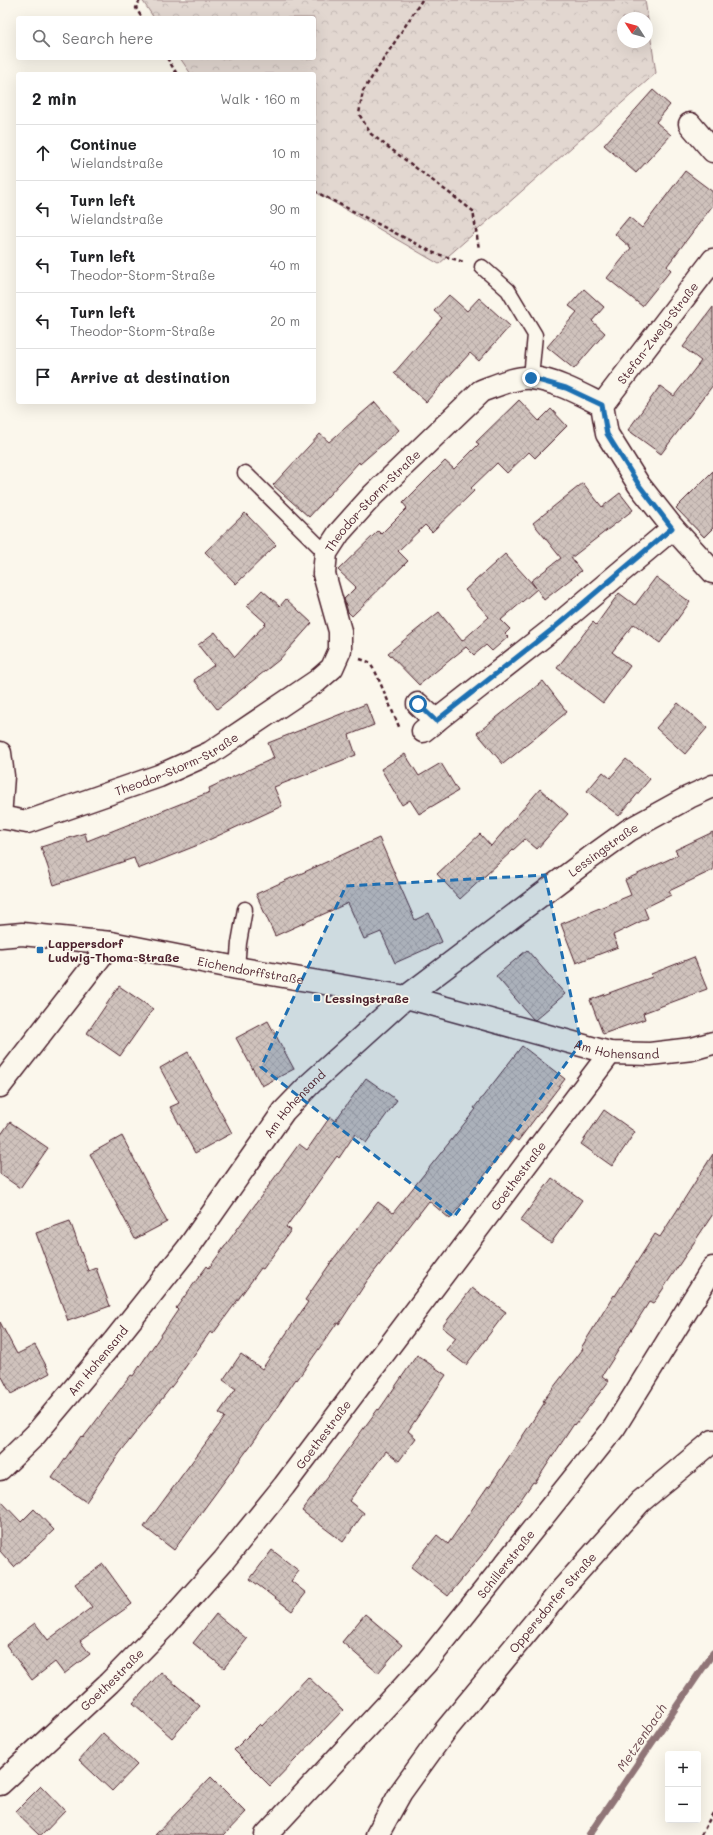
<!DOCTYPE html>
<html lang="en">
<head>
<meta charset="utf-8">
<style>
  body { margin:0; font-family:Mali,sans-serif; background:#f2f2f2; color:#202124 }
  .controls { position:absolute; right:12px; bottom:12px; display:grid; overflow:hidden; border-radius:4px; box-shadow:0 4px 16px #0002 }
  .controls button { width:36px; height:36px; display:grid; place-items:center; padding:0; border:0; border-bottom:1px solid #e0e0e0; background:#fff; color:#202124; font:20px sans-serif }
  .compass { position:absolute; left:617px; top:12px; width:36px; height:36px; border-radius:50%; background:#fff; box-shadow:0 4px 16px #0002; rotate:306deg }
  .stop { position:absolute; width:12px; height:12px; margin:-9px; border:3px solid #1f6fb2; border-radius:50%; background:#fff }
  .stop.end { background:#1f6fb2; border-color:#fff; box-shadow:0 1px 4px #0008 }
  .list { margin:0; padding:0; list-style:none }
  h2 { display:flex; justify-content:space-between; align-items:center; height:52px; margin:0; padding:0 16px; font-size:17px }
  h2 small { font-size:13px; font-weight:400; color:#757577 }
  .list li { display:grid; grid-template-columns:26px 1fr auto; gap:12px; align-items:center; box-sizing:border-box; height:56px; padding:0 16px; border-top:1px solid #e0e0e0 }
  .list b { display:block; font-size:15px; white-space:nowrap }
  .list p { margin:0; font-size:13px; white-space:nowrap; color:#757577 }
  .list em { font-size:13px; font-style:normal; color:#757577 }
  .icon { flex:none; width:22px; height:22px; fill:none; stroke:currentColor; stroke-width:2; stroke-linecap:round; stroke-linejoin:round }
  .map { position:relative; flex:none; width:713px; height:1835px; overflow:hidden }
  .search { position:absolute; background:#fff; box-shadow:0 4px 16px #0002; left:16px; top:16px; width:300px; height:44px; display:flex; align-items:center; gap:10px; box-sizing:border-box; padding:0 14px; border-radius:4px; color:#757577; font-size:15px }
  .panel { position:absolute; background:#fff; box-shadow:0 4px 16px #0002; left:16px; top:72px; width:300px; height:332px; border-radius:4px }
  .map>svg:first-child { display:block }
</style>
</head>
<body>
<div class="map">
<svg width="713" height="1835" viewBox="0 0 713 1835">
  <defs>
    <pattern id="forest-crowns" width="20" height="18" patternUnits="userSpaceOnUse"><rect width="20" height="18" fill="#e2d7d0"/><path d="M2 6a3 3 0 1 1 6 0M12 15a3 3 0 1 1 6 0" fill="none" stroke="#c3b8b3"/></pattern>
    <pattern id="building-cross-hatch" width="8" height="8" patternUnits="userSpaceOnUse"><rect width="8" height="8" fill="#cfc2bc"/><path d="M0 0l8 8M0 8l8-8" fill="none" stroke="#b3a6a2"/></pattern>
  </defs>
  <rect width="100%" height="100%" fill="#fbf7ec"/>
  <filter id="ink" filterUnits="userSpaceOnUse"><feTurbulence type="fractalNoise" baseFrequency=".025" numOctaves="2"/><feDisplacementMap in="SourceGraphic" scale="8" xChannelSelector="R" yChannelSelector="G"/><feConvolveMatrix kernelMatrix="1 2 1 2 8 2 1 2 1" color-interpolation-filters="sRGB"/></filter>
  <g filter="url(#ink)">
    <!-- forest -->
    <path fill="url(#forest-crowns)" stroke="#967b7e" fill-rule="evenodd" d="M142 0H645L656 73 439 264 314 191V74H191L180 58H314V18H154ZM623 18H647V42H623Z"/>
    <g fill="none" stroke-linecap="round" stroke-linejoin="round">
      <!-- stream -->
      <path stroke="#907477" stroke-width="7" d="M589 1835 713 1653"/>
    </g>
    <!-- building -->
    <g fill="url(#building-cross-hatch)" stroke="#4a1f2b">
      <path d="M653 90 670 105 656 122 671 135 636 173 604 145Z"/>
      <path d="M685 171 713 192V205L667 266 671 270 642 306 607 278 631 248 615 234 629 217 642 228Z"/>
      <path d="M584 289 604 307 592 321 605 333 574 369 547 347 577 312 569 306Z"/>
      <path d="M449 295 467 311 479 298 510 326 479 361 470 353 426 402 394 373 442 318 434 311Z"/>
      <path d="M713 307V385L661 454 628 430 660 386 674 396 701 361 683 347Z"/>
      <path d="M519 400 539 421 551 409 567 426 535 458 529 452 507 473 497 463 471 488 474 491 432 532 425 525 398 551 408 561 352 616 348 612 344 599 356 587 338 570 378 531 381 534 407 508 403 503 445 461 454 469 479 444 476 442Z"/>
      <path d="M375 402 399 430 360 464 359 462 309 517 273 485 320 434 329 442Z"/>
      <path d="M713 471V528L704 537 676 508Z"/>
      <path d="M583 483 602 507 620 493 633 510 571 558 581 571 544 600 537 589 501 620 510 629 505 634 508 637 492 651 486 645 474 655 466 647 419 685 388 653 439 612 462 641 489 617 465 590 505 554 536 588 531 581 561 558 533 523Z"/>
      <path d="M245 513 276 545 236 584 205 552Z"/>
      <path d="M656 577 690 602 660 643 634 624 612 652 630 666 603 703 557 668 593 622 596 625 619 593 635 605Z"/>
      <path d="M262 590 280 606 286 599 312 623 279 660 217 709 194 680 214 665 198 645 215 632 235 657 266 623 247 606Z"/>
      <path d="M543 681 567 712 503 764 477 733Z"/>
      <path d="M678 703 707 728 685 754 656 728Z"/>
      <path d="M366 704 374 725 349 735 356 755 274 787 282 806 198 845 138 869 134 858 54 885 41 847 85 833 87 841 210 792 209 788 274 758 268 743Z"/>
      <path d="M405 754 419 776 441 763 458 791 419 814 410 800 402 805 381 769Z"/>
      <path d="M626 759 650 779 619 816 587 791 603 772 610 778Z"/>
      <path d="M540 789 568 814 537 849 525 839 460 899 437 874 480 834 491 846Z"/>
      <path d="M713 832V870L669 891 671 895 644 908 648 918 613 935 618 947 576 963 561 924 631 895 625 880 678 855 675 850Z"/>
      <path d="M379 838 415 920 429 913 442 942 395 963 381 932 364 939 348 903 275 936 256 894Z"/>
      <path d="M527 950 565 994 535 1020 533 1019 496 976Z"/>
      <path d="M694 957 707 989 643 1013 645 1019 603 1034 590 1000 652 977 651 974Z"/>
      <path d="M119 986 153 1009 120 1056 87 1033Z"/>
      <path d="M268 1021 294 1069 262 1086 236 1038Z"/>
      <path d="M522 1046 565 1079 518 1141 514 1138 450 1219 429 1201 367 1281 339 1324 337 1323 297 1380 296 1379 256 1438 174 1550 144 1527 225 1417 219 1413 236 1389 223 1380 241 1354 262 1369 308 1302 305 1300 334 1258 378 1202 393 1213 476 1109 474 1108Z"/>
      <path d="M188 1052 232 1133 195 1153 170 1107 179 1103 160 1068Z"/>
      <path d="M366 1078 397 1100 366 1143 355 1134 339 1158 337 1156 286 1227 291 1230 263 1269 261 1268 213 1334 210 1332 175 1382 119 1454 86 1502 52 1478 81 1436 83 1438 131 1375 133 1376 178 1310 176 1308 207 1266 209 1268 299 1144 307 1150 330 1117 335 1121Z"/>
      <path d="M604 1110 635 1132 612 1166 581 1144Z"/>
      <path d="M10 1122 48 1148 20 1188 0 1174V1136Z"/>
      <path d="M122 1136 167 1222 135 1239 90 1154Z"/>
      <path d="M713 1154V1214L653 1304 649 1302 602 1376 609 1381 575 1425 574 1424 535 1483 533 1482 486 1550 448 1596 411 1567 437 1535 448 1544 488 1486 489 1487 545 1402 543 1401 583 1349 581 1348 614 1295 615 1296 655 1234 660 1237Z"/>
      <path d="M552 1178 582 1200 551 1243 520 1221Z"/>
      <path d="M70 1221 88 1271 96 1268 110 1306 68 1321 36 1233Z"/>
      <path d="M472 1288 506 1312 466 1365 446 1350 456 1338 442 1327Z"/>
      <path d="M0 1322 17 1354 35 1345 50 1373 11 1394 0 1373Z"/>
      <path d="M417 1355 446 1375 408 1431 416 1438 399 1461 386 1451 349 1501 364 1513 343 1542 302 1511 378 1409 379 1410Z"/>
      <path d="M0 1500 21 1522 34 1509 54 1530 14 1567 0 1551Z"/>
      <path d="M272 1550 299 1571 291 1581 306 1593 292 1611 250 1579Z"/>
      <path d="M103 1564 132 1604 80 1641 90 1654 64 1674 55 1662 32 1680 6 1645 35 1623 48 1640 92 1607 75 1584Z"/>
      <path d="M216 1614 247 1639 224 1668 193 1643Z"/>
      <path d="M365 1614 402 1645 378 1673 342 1642Z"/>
      <path d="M161 1672 200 1706 172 1738 133 1703Z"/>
      <path d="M308 1677 343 1710 270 1786 234 1750 260 1724 262 1726Z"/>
      <path d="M103 1733 137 1765 112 1791 79 1760Z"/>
      <path d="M211 1777 246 1812 224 1835H155Z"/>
      <path d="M41 1786 65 1811 42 1835H39L15 1812Z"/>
    </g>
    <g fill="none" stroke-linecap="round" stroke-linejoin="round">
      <defs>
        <g id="lane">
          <path d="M482 267 508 290 535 335 531 377"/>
          <path d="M245 473 326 553"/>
          <path d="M237 968 239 943 245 909"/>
        </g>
        <g id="street">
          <path d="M690 124 713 151"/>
          <path id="s1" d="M602 405 713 260"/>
          <path d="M418 704 436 721"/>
          <path d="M423 731 554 628 673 528"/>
          <path d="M0 753 3 776 0 818"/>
          <path id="s2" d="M0 817 27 822 159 776 210 753 317 681 332 668 340 650V631L324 574 326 553 339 533 373 495 481 391C495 386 517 376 532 378 557 381 580 394 602 405L607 434 639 485 673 528 713 572"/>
          <path id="s3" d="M0 936 22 934 111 943 237 968 406 997 610 1053 650 1054 692 1049 713 1043"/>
          <path d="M0 1086 111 943"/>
          <path id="s4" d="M0 1469 35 1435 114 1341 188 1248 284 1111 311 1083 406 997 590 858 629 830 689 797 713 786"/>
          <path id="s5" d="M0 1784 109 1683 165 1626 224 1560 284 1486 610 1053"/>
          <path id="s6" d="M266 1835 426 1663 614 1428 713 1268"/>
          <path id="s7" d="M377 1835 401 1792 445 1731 564 1587 640 1502 713 1441"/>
        </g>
      </defs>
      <!-- lane casing -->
      <use href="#lane" stroke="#4a1f2b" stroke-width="17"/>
      <!-- street casing -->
      <use href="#street" stroke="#4a1f2b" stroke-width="25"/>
      <!-- path -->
      <g stroke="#4a1f2b" stroke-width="2.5" stroke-dasharray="4 3" stroke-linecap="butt">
        <path d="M140 0 136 8 142 18"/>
        <path d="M422 0 363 91 359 114 371 134 473 211 479 249"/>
        <path d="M167 58 177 74"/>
        <path d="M314 191 434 253 464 262"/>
        <path d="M360 659 369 662 376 673 400 729"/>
        <path d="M701 1835 713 1813"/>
      </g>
      <!-- lane -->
      <use href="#lane" stroke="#fbf7ec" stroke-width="14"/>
      <!-- street -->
      <use href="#street" stroke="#fbf7ec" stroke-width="22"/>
    </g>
  </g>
  <g fill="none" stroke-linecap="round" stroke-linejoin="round" filter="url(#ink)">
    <!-- route -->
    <path stroke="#1f6fb2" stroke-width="5" d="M418 704 436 721 554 628 672 528 639 485 607 434 602 405 566 388 531 378"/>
  </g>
  <!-- marked area -->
  <path fill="#1f6fb2" fill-opacity="0.2" stroke="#1f6fb2" stroke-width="3" stroke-dasharray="8 5" stroke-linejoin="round" d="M545 875 581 1043 454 1217 261 1067 346 886Z"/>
  <!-- markers -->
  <g fill="#1f6fb2" stroke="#fbf7ec" stroke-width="1.5">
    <rect x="36" y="946" width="8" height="8" rx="2"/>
    <rect x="313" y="994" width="8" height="8" rx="2"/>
  </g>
  <g text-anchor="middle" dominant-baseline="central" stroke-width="3.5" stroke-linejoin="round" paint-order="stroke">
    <!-- street labels -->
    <g font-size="12" fill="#4a1f2b" stroke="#fbf7ec">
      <text stroke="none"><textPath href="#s1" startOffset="91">Stefan-Zweig-Straße</textPath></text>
      <text stroke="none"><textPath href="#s2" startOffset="561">Theodor-Storm-Straße</textPath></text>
      <text stroke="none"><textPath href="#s2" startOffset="188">Theodor-Storm-Straße</textPath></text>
      <text stroke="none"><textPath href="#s4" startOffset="871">Lessingstraße</textPath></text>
      <text stroke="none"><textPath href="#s3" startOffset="254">Eichendorffstraße</textPath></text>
      <text stroke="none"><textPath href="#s3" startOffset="629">Am Hohensand</textPath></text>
      <text stroke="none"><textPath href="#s4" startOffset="470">Am Hohensand</textPath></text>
      <text stroke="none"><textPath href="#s5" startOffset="801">Goethestraße</textPath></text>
      <text stroke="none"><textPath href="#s4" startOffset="146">Am Hohensand</textPath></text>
      <text stroke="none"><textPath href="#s5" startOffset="477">Goethestraße</textPath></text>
      <text stroke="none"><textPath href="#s6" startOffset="362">Schillerstraße</textPath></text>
      <text stroke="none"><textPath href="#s7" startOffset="292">Oppersdorfer Straße</textPath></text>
      <text stroke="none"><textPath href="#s5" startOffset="153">Goethestraße</textPath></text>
    </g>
    <!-- poi labels -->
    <g font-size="12" font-weight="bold" fill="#4a1f2b" stroke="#fbf7ec" text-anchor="start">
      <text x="48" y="943">Lappersdorf<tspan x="48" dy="14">Ludwig-Thoma-Straße</tspan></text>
      <text x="325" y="998">Lessingstraße</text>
    </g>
    <!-- water labels -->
    <g font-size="13" font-style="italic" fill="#6d4a51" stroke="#fbf7ec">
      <text transform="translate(641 1737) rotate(-56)">Metzenbach</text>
    </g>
  </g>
</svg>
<div class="controls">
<button>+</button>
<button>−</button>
</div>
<svg class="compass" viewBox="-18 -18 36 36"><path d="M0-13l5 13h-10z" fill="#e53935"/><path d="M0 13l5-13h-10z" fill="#757577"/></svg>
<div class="stop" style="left:418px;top:704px"></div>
<div class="stop end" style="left:531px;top:378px"></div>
<div class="search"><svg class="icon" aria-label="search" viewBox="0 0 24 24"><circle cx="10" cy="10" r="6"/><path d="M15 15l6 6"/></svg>Search here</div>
<section class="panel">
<h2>2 min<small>Walk · 160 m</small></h2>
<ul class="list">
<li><svg class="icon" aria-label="ahead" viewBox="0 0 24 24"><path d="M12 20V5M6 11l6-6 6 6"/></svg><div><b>Continue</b><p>Wielandstraße</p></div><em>10 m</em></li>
<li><svg class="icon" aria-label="left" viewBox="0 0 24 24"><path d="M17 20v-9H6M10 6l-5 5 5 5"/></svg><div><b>Turn left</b><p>Wielandstraße</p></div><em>90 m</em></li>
<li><svg class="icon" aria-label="left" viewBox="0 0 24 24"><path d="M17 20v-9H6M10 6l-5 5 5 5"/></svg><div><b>Turn left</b><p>Theodor-Storm-Straße</p></div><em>40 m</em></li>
<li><svg class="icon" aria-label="left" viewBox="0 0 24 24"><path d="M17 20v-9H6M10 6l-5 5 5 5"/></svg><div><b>Turn left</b><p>Theodor-Storm-Straße</p></div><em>20 m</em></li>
<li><svg class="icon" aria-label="arrive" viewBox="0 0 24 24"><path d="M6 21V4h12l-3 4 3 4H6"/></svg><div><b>Arrive at destination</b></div></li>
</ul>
</section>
</div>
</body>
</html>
